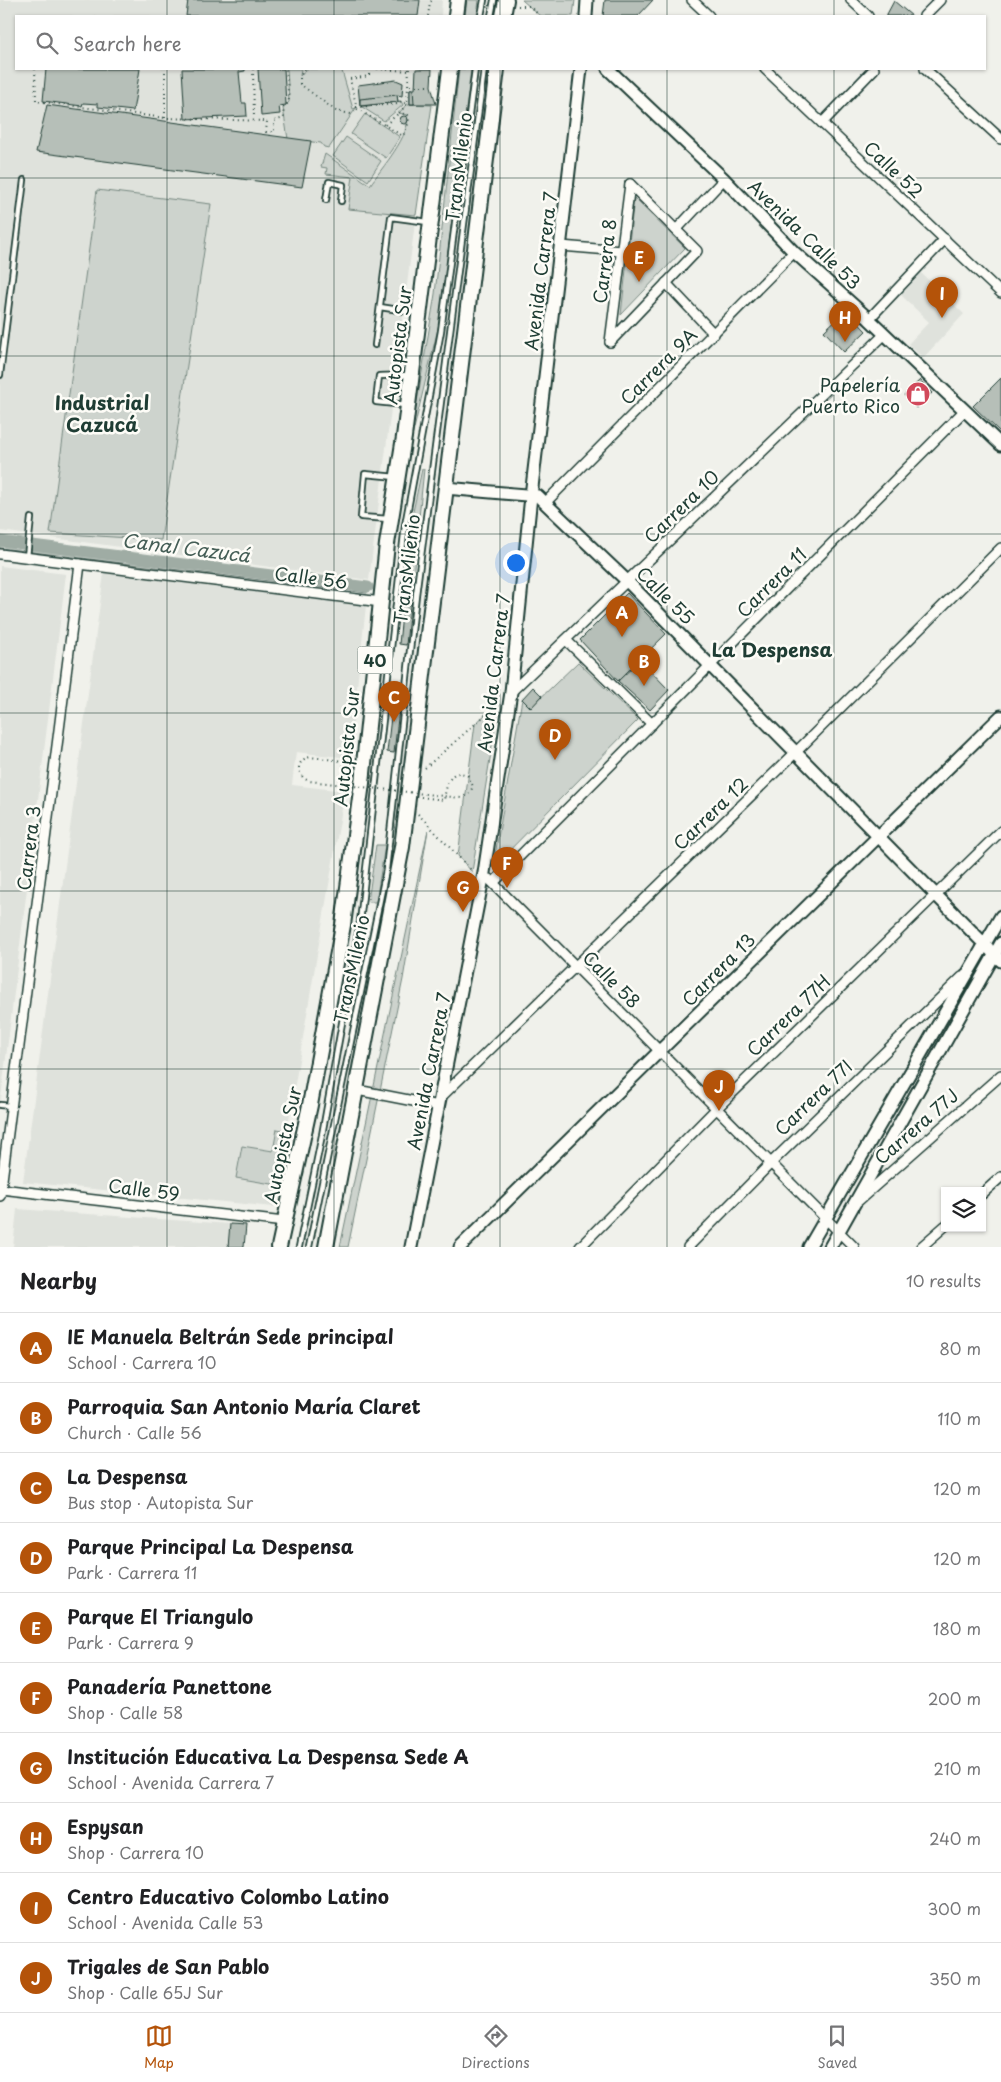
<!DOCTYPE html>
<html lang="en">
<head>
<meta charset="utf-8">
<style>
  body { margin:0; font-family:"Playpen Sans",sans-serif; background:#f2f2f2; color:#202124 }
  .controls { position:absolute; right:15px; bottom:15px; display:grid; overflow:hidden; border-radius:0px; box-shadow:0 1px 4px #0004 }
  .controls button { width:45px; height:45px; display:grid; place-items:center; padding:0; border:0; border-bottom:1px solid #e0e0e0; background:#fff; color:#202124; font:25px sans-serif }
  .you { position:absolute; left:515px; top:562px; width:18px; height:18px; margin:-12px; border:4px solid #fff; border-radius:50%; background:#1a73e8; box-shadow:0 0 0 8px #1a73e833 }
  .badge { display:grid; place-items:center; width:32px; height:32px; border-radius:50%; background:#b45309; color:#fff; font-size:16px; font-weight:700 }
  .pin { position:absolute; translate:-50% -41px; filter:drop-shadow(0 1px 2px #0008) }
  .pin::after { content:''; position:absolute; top:26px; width:18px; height:15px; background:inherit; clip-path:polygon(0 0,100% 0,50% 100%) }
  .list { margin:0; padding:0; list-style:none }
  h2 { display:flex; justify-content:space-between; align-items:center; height:65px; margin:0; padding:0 20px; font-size:21px }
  h2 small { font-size:16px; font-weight:400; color:#757577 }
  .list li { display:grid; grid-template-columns:32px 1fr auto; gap:15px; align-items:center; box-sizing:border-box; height:70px; padding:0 20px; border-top:1px solid #e0e0e0 }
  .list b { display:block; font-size:19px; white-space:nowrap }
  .list p { margin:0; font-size:16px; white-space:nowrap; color:#757577 }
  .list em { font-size:16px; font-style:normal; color:#757577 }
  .icon { flex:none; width:28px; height:28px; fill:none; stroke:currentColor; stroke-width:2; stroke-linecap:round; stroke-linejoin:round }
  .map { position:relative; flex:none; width:1001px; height:1247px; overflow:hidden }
  .search { position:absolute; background:#fff; box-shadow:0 1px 4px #0004; left:15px; right:15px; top:15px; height:55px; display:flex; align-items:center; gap:12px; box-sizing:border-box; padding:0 18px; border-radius:0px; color:#757577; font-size:19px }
  .sheet { height:765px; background:#fff }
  nav { display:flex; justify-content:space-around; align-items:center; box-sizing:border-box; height:70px; border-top:1px solid #e0e0e0; background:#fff; font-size:14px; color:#757577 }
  nav a { display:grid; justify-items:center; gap:2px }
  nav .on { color:#b45309 }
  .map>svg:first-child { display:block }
</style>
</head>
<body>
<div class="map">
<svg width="1001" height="1247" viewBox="0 0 1001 1247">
  <rect width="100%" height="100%" fill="#f0f1eb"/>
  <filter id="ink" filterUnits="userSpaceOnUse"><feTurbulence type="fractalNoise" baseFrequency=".02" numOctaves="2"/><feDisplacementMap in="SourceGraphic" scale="10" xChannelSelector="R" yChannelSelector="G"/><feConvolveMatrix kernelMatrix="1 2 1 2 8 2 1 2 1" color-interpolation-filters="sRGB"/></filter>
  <g filter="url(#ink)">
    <!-- built -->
    <g fill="#dfe2dc">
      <path d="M0 0H442L441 16H16V69H432L431 86 436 104 432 105 416 215 369 580 0 531Z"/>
      <path d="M921 273 964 314 923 358 908 344 929 322 901 295Z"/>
      <path d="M0 566 66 574 0 1106Z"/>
      <path d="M104 573 366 606 349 758 296 752 292 785 345 791 274 1207 23 1182Z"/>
      <path d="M17 1209 230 1224 228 1247H13Z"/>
    </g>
    <!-- green -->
    <g fill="#cdd3cd" stroke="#768880">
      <path d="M467 0H479L477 16H465Z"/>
      <path d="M522 0H575L573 16H540Z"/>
      <path d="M287 69H301L300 76 306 69H338L342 71 353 109 356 108 329 148 324 147 321 143 288 139 283 108 289 102Z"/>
      <path d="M459 69H471L439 324 409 450 435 294Z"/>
      <path d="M401 101 403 105 384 121 362 107Z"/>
      <path d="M407 104 432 105 416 215 348 209 353 177 326 174 327 168 321 167 325 154 370 185C381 169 412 134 407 115L399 113Z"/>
      <path d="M365 114 400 137 386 158 351 134Z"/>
      <path d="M346 137 381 161 368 181 333 156Z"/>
      <path d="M97 190 211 204 161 540 50 533Z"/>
      <path d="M634 198 685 248 621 315Z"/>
      <path d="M422 469H424L411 596 404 595 409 531Z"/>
      <path d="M0 537 369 583 367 593 0 548Z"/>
      <path d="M578 662 638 720 493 867 522 699 531 707Z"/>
      <path d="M499 702 472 872 458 856 475 724Z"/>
      <path d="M428 830 403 979 348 1247H340Z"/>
      <path d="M376 845H385L376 902H368Z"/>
      <path d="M277 1129 288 1131 278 1185 236 1178 242 1146 273 1151Z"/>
    </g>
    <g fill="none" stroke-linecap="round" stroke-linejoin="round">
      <!-- canal -->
      <path stroke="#9faca4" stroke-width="11" d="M0 541 368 587"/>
    </g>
    <!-- building -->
    <g fill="#b6bfb8" stroke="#1f3d34">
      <path d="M188 0H420L418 16H186Z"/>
      <path d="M605 0H653L638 16H603Z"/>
      <path d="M894 1 912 16H886Z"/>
      <path d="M46 69H140L133 111 98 107V104L83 103 82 106 43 101Z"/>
      <path d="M182 69H245V71L239 72 242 103H246L247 116 185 119Z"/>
      <path d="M258 69H284L286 105 279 106 280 114 261 116Z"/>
      <path d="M416 69H432L431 86 436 104H410V89H415Z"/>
      <path d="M396 80 403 83 402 96 397 95 398 102 360 106 358 85Z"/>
      <path d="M410 89H413L414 104H410Z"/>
      <path d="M397 95 398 102 360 106V99Z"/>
      <path d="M47 105 311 141 302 187 36 152Z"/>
      <circle cx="404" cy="120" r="4"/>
      <path d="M846 310 866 331 844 352 824 331Z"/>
      <path d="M1001 378V433L973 406Z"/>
      <path d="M920 380 932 393 916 408 904 395Z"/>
      <path d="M627 593 666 634 618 681 580 640Z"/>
      <path d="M404 595 411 596 406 645 399 644Z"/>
      <path d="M640 660 669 690 650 710 618 681Z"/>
      <path d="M533 687 542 696 531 708 522 699Z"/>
      <path d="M394 691 401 692 394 753 387 752Z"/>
      <path d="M230 1224 246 1225 244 1247H228Z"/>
    </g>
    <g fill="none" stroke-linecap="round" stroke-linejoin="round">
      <defs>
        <g id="service">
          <path d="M481 16 484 0"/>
          <path d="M491 16 494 0"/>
          <path d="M326 200 329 182 343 185 341 201"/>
          <path d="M380 307 418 313"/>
          <path d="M375 345 391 217 428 222"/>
          <path d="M0 375 24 180"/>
          <path d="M405 405 376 402 379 376 410 375"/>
          <path d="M389 519 361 517 365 474 396 477"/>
          <path d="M27 557 31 518"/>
          <path d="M0 1105 11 1106"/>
          <path d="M299 1247 322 1135 360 922 405 525 441 331 475 69"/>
          <path d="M309 1247 386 870 416 595 484 69"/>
        </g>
        <g id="minor">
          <path d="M692 0 709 16"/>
          <path d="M851 0 868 16"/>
          <path d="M924 16 940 0"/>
          <path d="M765 69 1001 293"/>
          <path d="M925 69 1001 139"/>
          <path d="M822 123 874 69"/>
          <path d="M676 230 724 179"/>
          <path d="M561 246 621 251"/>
          <path d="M666 283 714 334"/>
          <path d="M869 319 945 239"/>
          <path d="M610 342 697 251 630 184"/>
          <path d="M610 342 630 184"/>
          <path d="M545 503 794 252"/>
          <path d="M0 554 381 602"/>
          <path d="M566 640 652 724"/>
          <path d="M511 692 885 334"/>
          <path d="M489 879 854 1247"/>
          <path d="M494 882 965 410"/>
          <path d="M357 1090 439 1106"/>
          <path d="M440 1098 796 752 1001 548"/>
          <path d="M1 1189 284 1222"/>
          <path d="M982 1194 1001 1177"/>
          <path d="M0 1196 80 564"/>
          <path d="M858 1201 1001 1075"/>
          <path d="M580 1247 717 1108 1001 831"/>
          <path d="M688 1247 771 1163 962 977"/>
          <path d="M921 1247 945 1226"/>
        </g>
        <g id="tertiary">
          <path d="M586 16 587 0"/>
          <path d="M608 69 724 179 794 252 869 319 1001 445"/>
          <path d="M445 488 538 496 545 503 627 581 1001 961"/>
          <path d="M411 1247 484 873 511 692 531 496 581 69"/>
          <path d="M460 1247 1001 716"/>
          <path d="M809 1247 1001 916"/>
          <path d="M830 1247 1001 943"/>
        </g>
        <g id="trunk">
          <path d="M456 16 458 0"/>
          <path d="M503 16 506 0"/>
          <path d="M279 1247 310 1105 343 925 362 783 387 544 404 437 450 69"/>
          <path d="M326 1247 402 847 497 69"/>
        </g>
      </defs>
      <!-- service casing -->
      <use href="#service" stroke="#1f3d34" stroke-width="8"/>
      <!-- minor casing -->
      <use href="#minor" stroke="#1f3d34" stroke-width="12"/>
      <!-- tertiary casing -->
      <use href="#tertiary" stroke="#1f3d34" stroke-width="15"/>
      <!-- trunk casing -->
      <use href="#trunk" stroke="#1f3d34" stroke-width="18"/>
      <!-- path -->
      <g stroke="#1f3d34" stroke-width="2" stroke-dasharray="1 4" stroke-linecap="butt">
        <path d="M518 6H529L540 16"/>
        <path d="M428 16 430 2 433 0"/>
        <path d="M35 69 36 101 165 118 267 121 266 132H274V121L284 118 283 108 289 102 286 69"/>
        <path d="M253 69 254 119"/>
        <path d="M304 69 300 77V84L336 111 351 114 357 109 350 79 369 76V69"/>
        <path d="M377 69 409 71"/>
        <path d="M409 69 408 86H431"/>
        <path d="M356 107 398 104 401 101 407 104"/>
        <path d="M357 109 403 136 409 122 408 115 399 113 407 104 408 86"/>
        <path d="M165 118V69"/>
        <path d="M385 125 399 113"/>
        <path d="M425 768 498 704"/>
        <path d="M343 776 350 777"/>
        <path d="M421 797 444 800C446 787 450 765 468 776L473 786 470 793 461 798"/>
        <path d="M418 814 473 872"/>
      </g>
      <!-- service -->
      <use href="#service" stroke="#fdfcf7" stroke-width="4.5"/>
      <!-- minor -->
      <use href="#minor" stroke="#fdfcf7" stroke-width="9"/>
      <!-- tertiary -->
      <use href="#tertiary" stroke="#fdfcf7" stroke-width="11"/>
      <!-- trunk -->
      <use href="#trunk" stroke="#fdfcf7" stroke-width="14"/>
      <!-- path-bridge -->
      <path stroke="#1f3d34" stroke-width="2" stroke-dasharray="1 4" stroke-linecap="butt" d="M343 776 344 761 310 757C295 760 296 776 309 781L461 798"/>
    </g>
  </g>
  <!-- grid -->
  <path fill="none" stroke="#1f3d34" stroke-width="1" stroke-opacity="0.55" d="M167 0V16M334 0V16M500 0V16M667 0V16M834 0V16M167 69V1247M334 69V1247M500 69V1247M667 69V1247M834 69V1247M0 178H1001M0 356H1001M0 534H1001M0 713H1001M0 891H1001M0 1069H1001"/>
  <!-- icons -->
  <defs>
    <symbol id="shop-disc" viewBox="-11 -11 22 22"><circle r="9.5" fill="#d1495b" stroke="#fdfcf7"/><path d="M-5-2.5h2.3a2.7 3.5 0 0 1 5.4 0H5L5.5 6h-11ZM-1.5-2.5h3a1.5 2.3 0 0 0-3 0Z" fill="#fff"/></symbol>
  </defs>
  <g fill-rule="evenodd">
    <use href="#shop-disc" x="904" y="380" width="28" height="28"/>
  </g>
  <g text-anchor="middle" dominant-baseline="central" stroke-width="5" stroke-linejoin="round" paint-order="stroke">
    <!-- shield labels -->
    <rect fill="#fdfcf7" stroke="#62766e" stroke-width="1" x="357.5" y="646.5" width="35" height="27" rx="4"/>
    <g font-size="16" font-weight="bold" fill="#1f3d34">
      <text x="375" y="660">40</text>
    </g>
    <!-- street labels -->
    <g font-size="18" fill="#1f3d34" stroke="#fdfcf7">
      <text transform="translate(458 167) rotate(-83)">TransMilenio</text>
      <text transform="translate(894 169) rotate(43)">Calle 52</text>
      <text transform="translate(805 234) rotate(44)">Avenida Calle 53</text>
      <text transform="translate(604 261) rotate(-83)">Carrera 8</text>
      <text transform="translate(540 271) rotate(-83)">Avenida Carrera 7</text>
      <text transform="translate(397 345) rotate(-83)">Autopista Sur</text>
      <text transform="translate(658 366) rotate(-45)">Carrera 9A</text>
      <text transform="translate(681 506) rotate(-44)">Carrera 10</text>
      <text transform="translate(406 569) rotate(-83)">TransMilenio</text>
      <text transform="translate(311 577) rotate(7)">Calle 56</text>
      <text transform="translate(771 582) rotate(-45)">Carrera 11</text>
      <text transform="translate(666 595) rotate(45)">Calle 55</text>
      <text transform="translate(493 673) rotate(-83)">Avenida Carrera 7</text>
      <text transform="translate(346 747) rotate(-84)">Autopista Sur</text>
      <text transform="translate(710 813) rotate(-44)">Carrera 12</text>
      <text transform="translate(28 848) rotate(-83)">Carrera 3</text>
      <text transform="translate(351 969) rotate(-78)">TransMilenio</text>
      <text transform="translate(718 969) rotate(-45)">Carrera 13</text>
      <text transform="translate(612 979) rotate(45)">Calle 58</text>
      <text transform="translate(788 1015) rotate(-44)">Carrera 77H</text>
      <text transform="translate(428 1071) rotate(-79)">Avenida Carrera 7</text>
      <text transform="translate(813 1097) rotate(-44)">Carrera 77I</text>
      <text transform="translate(916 1126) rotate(-41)">Carrera 77J</text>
      <text transform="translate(282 1145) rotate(-78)">Autopista Sur</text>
      <text transform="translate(144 1189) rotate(7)">Calle 59</text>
    </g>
    <!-- poi labels -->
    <g font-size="18" fill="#1f3d34" stroke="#fdfcf7" text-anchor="end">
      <text x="900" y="384">Papelería<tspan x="900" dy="21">Puerto Rico</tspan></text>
    </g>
    <!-- neighbourhood labels -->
    <g font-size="19" font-weight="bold" fill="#1f3d34" stroke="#fdfcf7">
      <text x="102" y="402">Industrial<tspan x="102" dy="22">Cazucá</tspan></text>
      <text x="772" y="649">La Despensa</text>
    </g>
    <!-- water labels -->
    <g font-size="19" font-style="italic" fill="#455e56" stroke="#fdfcf7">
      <text transform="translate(186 547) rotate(7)">Canal Cazucá</text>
    </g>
  </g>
</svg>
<div class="controls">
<button><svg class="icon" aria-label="layers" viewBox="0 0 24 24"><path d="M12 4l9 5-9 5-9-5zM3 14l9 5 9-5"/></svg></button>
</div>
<div class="you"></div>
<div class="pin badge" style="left:622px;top:637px">A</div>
<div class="pin badge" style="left:644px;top:686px">B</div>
<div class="pin badge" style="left:394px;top:722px">C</div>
<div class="pin badge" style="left:555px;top:760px">D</div>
<div class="pin badge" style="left:639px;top:282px">E</div>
<div class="pin badge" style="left:507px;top:888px">F</div>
<div class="pin badge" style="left:463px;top:912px">G</div>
<div class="pin badge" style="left:845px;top:342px">H</div>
<div class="pin badge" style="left:942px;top:318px">I</div>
<div class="pin badge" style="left:719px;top:1111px">J</div>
<div class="search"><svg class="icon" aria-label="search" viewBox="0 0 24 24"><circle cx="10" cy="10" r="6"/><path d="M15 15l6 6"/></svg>Search here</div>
</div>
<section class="sheet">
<h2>Nearby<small>10 results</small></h2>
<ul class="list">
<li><span class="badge">A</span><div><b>IE Manuela Beltrán Sede principal</b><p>School · Carrera 10</p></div><em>80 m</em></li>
<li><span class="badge">B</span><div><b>Parroquia San Antonio María Claret</b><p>Church · Calle 56</p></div><em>110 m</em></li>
<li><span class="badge">C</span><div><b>La Despensa</b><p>Bus stop · Autopista Sur</p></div><em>120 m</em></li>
<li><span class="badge">D</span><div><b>Parque Principal La Despensa</b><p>Park · Carrera 11</p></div><em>120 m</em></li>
<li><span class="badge">E</span><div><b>Parque El Triangulo</b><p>Park · Carrera 9</p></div><em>180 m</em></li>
<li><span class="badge">F</span><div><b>Panadería Panettone</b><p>Shop · Calle 58</p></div><em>200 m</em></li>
<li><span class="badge">G</span><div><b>Institución Educativa La Despensa Sede A</b><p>School · Avenida Carrera 7</p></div><em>210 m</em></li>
<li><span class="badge">H</span><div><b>Espysan</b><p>Shop · Carrera 10</p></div><em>240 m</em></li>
<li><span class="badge">I</span><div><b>Centro Educativo Colombo Latino</b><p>School · Avenida Calle 53</p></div><em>300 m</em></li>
<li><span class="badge">J</span><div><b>Trigales de San Pablo</b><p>Shop · Calle 65J Sur</p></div><em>350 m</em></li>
</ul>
</section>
<nav>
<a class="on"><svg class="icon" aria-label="map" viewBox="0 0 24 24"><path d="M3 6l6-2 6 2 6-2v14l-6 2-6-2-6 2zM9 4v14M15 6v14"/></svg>Map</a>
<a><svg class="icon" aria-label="directions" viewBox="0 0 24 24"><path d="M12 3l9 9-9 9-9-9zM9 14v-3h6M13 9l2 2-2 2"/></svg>Directions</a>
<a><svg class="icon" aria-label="saved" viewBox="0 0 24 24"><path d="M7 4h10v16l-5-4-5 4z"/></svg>Saved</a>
</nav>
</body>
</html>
